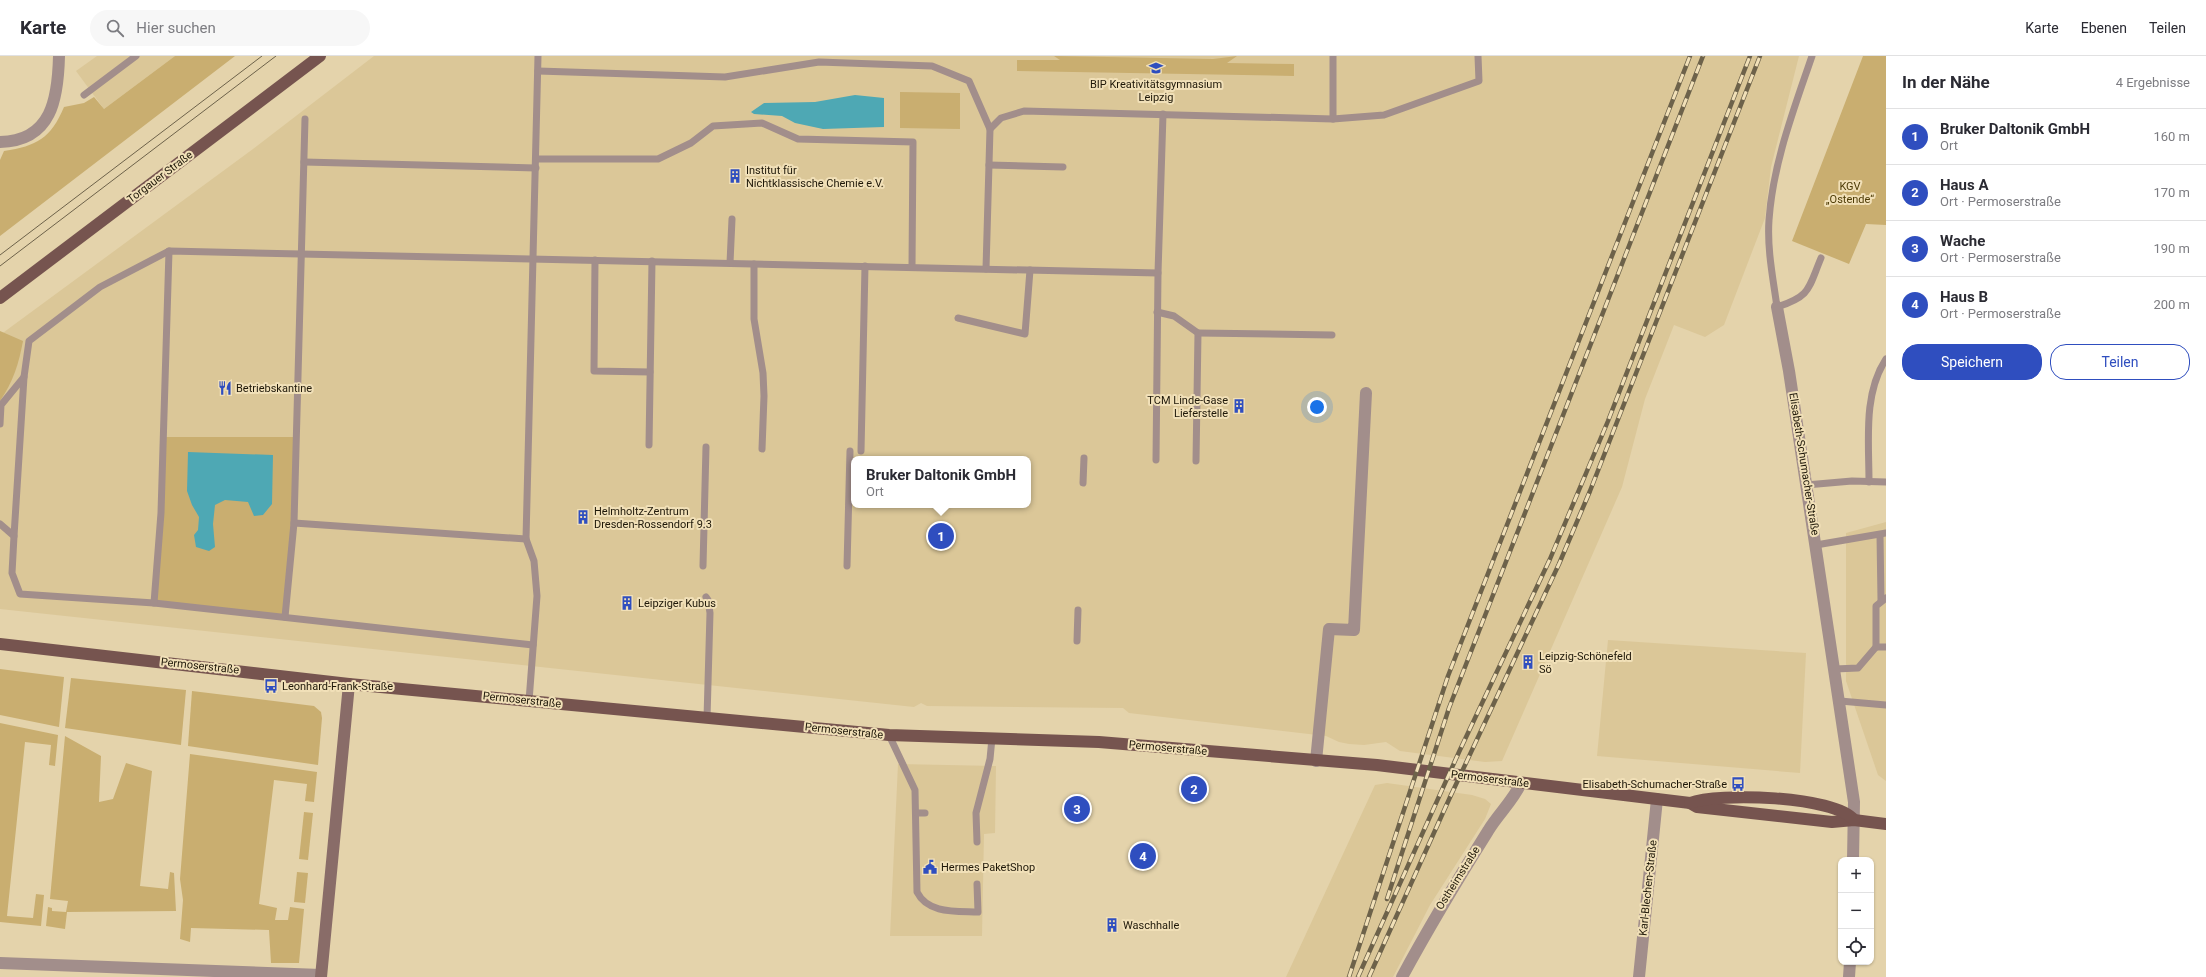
<!DOCTYPE html>
<html lang="de">
<head>
<meta charset="utf-8">
<style>
  body { margin:0; font-family:Roboto,sans-serif; background:#f7f7f7; color:#2b2b33 }
  .controls { position:absolute; right:12px; bottom:12px; display:grid; overflow:hidden; border-radius:8px; box-shadow:0 1px 3px #0004 }
  .controls button { width:36px; height:36px; display:grid; place-items:center; padding:0; border:0; border-bottom:1px solid #e1e1e2; background:#fff; color:#2b2b33; font:20px sans-serif }
  .you { position:absolute; left:1317px; top:351px; width:14px; height:14px; margin:-10px; border:3px solid #fff; border-radius:50%; background:#1a73e8; box-shadow:0 0 0 6px #1a73e833 }
  .badge { display:grid; place-items:center; width:26px; height:26px; border-radius:50%; background:#2f4ebf; color:#fff; font-size:13px; font-weight:700 }
  .pin { position:absolute; translate:-50% -50%; border:2px solid #fff; box-shadow:0 1px 4px #0006 }
  .popup { position:absolute; left:851px; top:400px; width:180px; height:52px; box-sizing:border-box; display:grid; place-content:center; border-radius:8px; background:#fff; filter:drop-shadow(0 1px 3px #0005); font-size:13px; white-space:nowrap; color:#7c7c81 }
  .popup b { font-size:15px; color:#2b2b33 }
  .popup::after { content:''; position:absolute; left:50%; top:100%; margin-left:-8px; border:8px solid transparent; border-top-color:#fff }
  .list { margin:0; padding:0; list-style:none }
  h2 { display:flex; justify-content:space-between; align-items:center; height:52px; margin:0; padding:0 16px; font-size:17px }
  h2 small { font-size:13px; font-weight:400; color:#7c7c81 }
  .list li { display:grid; grid-template-columns:26px 1fr auto; gap:12px; align-items:center; box-sizing:border-box; height:56px; padding:0 16px; border-top:1px solid #e1e1e2 }
  .list b { display:block; font-size:15px; white-space:nowrap }
  .list p { margin:0; font-size:13px; white-space:nowrap; color:#7c7c81 }
  .list em { font-size:13px; font-style:normal; color:#7c7c81 }
  .actions { display:flex; gap:8px; padding:12px 16px }
  .actions a { flex:1; padding:9px 0; border:1px solid #2f4ebf; border-radius:16px; text-align:center; font-size:14px; color:#2f4ebf }
  .actions .main { background:#2f4ebf; color:#fff }
  .icon { flex:none; width:22px; height:22px; fill:none; stroke:currentColor; stroke-width:2; stroke-linecap:round; stroke-linejoin:round }
  .map { position:relative; flex:none; width:1886px; height:921px; overflow:hidden }
  header { display:flex; align-items:center; gap:24px; box-sizing:border-box; height:56px; padding:0 20px; background:#fff; border-bottom:1px solid #e1e1e2 }
  header strong { font-size:19px }
  nav { display:flex; gap:22px; margin-inline-start:auto; font-size:14px }
  .search { width:280px; height:36px; background:#f7f7f7; display:flex; align-items:center; gap:10px; box-sizing:border-box; padding:0 14px; border-radius:22px; color:#7c7c81; font-size:15px }
  main { display:flex }
  aside { flex:1; background:#fff }
  .map>svg:first-child { display:block }
</style>
</head>
<body>
<header>
<strong>Karte</strong>
<div class="search"><svg class="icon" aria-label="search" viewBox="0 0 24 24"><circle cx="10" cy="10" r="6"/><path d="M15 15l6 6"/></svg>Hier suchen</div>
<nav><a>Karte</a><a>Ebenen</a><a>Teilen</a></nav>
</header>
<main>
<div class="map">
<svg width="1886" height="921" viewBox="0 0 1886 921">
  <rect width="100%" height="100%" fill="#e4d3ab"/>
  <!-- built -->
  <g fill="#dbc798" fill-rule="evenodd">
    <path d="M97 0H175L104 53 76 15Z"/>
    <path d="M374 0H1799L1771 111 1765 162 1724 269 1705 281 1674 269 1645 343 1622 431 1502 705 1485 706 1400 695 1386 686 1364 689 1349 688 1339 686 1326 680 1129 657 1123 652 927 650 921 647 914 651 0 553V279L253 93ZM854 403H1028V449H854Z"/>
    <path d="M1886 466V725L1878 719 1846 625V477Z"/>
    <path d="M1608 584 1806 597 1800 717 1597 700Z"/>
    <path d="M898 708 996 710 995 777 984 778 982 880H890Z"/>
    <path d="M1387 727 1472 739 1485 743 1491 748 1485 763 1430 849 1393 921H1286L1375 729Z"/>
  </g>
  <!-- green -->
  <g fill="#c9ae70">
    <path d="M175 0H235L0 180V104L4 95C37 90 51 82 64 51L84 47 94 41 104 53Z"/>
    <path d="M1054 0 1213 3 1237 0 1227 7 1294 8V20L1017 15V4H1060Z"/>
    <path d="M1863 0H1886V169L1866 168 1849 208 1792 185Z"/>
    <path d="M900 36 960 37V73L900 72Z"/>
    <path d="M0 275 23 285C19 307 13 326 0 345Z"/>
    <path d="M164 381H296L294 467 285 561 154 547Z"/>
    <path d="M0 613 64 621 59 671 0 659Z"/>
    <path d="M71 622 186 634 181 689 65 672Z"/>
    <path d="M192 635 314 650 321 656 322 662 318 709 188 690Z"/>
    <path d="M0 667 58 679 55 710 49 709 51 689 25 686 7 860 33 862 36 838 44 839 41 870 0 866Z"/>
    <path d="M65 680 101 700 99 746 113 743 126 707 152 715 140 830 168 833 170 816 174 817 176 855 67 856 65 873 46 870 48 851 52 852V855L66 856 68 845 50 843Z"/>
    <path d="M190 698 317 716 314 746 305 745 307 728 274 724 259 848 277 852 275 864H288L290 851 304 853 299 907H271L269 874 191 872 190 886 180 883 183 844 180 823Z"/>
    <path d="M304 756 313 757 308 804 299 803Z"/>
    <path d="M297 816 308 817 305 847 294 846Z"/>
  </g>
  <!-- water -->
  <g fill="#4ea8b4">
    <path d="M855 39 884 42V71L823 73 795 67 782 60 754 58 751 56 764 47 815 46Z"/>
    <path d="M188 396 273 399 272 448 263 459 254 460 248 446 225 444 215 449 213 468 215 491 209 495 196 491 194 479 198 474 199 461 192 449 187 435Z"/>
  </g>
  <g fill="none" stroke-linecap="round" stroke-linejoin="round">
    <!-- lane -->
    <g stroke="#a28e8b" stroke-width="7">
      <path d="M1812 0C1794 53 1773 107 1769 164 1767 193 1773 222 1777 251 1811 240 1808 233 1821 202"/>
      <path d="M538 15 725 21 819 6 932 10 969 25 990 73"/>
      <path d="M84 39 136 0"/>
      <path d="M1333 63V0"/>
      <path d="M536 103H658L691 87 713 70 762 67 798 83 913 86 912 211"/>
      <path d="M304 106 536 112"/>
      <path d="M989 109 1063 111"/>
      <path d="M595 204 594 315 650 316"/>
      <path d="M730 207 732 163"/>
      <path d="M754 208V263L763 317 764 340 762 393"/>
      <path d="M986 213 990 73 1001 62 1024 55 1333 63 1384 59 1479 25 1478 0"/>
      <path d="M1157 256 1174 260 1198 277 1196 405"/>
      <path d="M958 262 1025 278 1030 214"/>
      <path d="M1198 277 1332 279"/>
      <path d="M0 368 1 349 24 321 29 285 100 231 169 195 1158 217"/>
      <path d="M649 389 652 205"/>
      <path d="M861 395 865 210"/>
      <path d="M1156 404 1158 217 1163 58"/>
      <path d="M1869 426C1869 385 1863 338 1886 303"/>
      <path d="M1083 427 1084 402"/>
      <path d="M1806 429 1852 425 1886 426"/>
      <path d="M294 467 526 483"/>
      <path d="M0 468 14 480 12 517 20 538 154 547 533 589"/>
      <path d="M1880 479 1881 544"/>
      <path d="M14 480 24 321"/>
      <path d="M1816 489 1886 477"/>
      <path d="M703 510 706 391"/>
      <path d="M847 510 850 395"/>
      <path d="M706 541 708 544 710 557 707 662"/>
      <path d="M154 547 161 457 169 195"/>
      <path d="M285 561 294 467 305 63"/>
      <path d="M1077 585 1078 554"/>
      <path d="M1876 591H1886"/>
      <path d="M1835 613 1858 612 1876 591V550L1886 542"/>
      <path d="M529 645 537 540 534 505 526 483 538 0"/>
      <path d="M1840 645 1886 649"/>
      <path d="M889 679 915 734 917 836C928 858 956 855 978 856L977 828"/>
      <path d="M917 757H925"/>
      <path d="M977 786 976 757 990 703 992 682"/>
    </g>
    <!-- street -->
    <g stroke="#a28e8b" stroke-width="12">
      <path d="M0 86C52 85 58 42 59 0"/>
      <path d="M1777 251 1789 315 1854 746 1853 804"/>
      <path d="M1316 705 1329 573 1354 574 1366 337"/>
      <path d="M0 907 321 919"/>
      <path d="M1402 921C1429 871 1458 823 1488 775 1498 758 1513 745 1521 727"/>
      <path d="M1639 921 1657 743"/>
      <path d="M1849 921 1850 906"/>
    </g>
    <!-- secondary -->
    <path stroke="#896c68" stroke-width="12" d="M321 921 349 628"/>
    <!-- primary -->
    <g stroke="#76544f" stroke-width="12">
      <path d="M0 242 320 0"/>
      <path d="M0 588 349 628 889 679 1099 686 1377 709 1690 747 1697 751 1832 766 1854 764 1886 768"/>
      <path d="M1690 747C1718 736 1835 740 1854 764"/>
    </g>
    <!-- tram -->
    <g stroke="#6d624a" stroke-width="1">
      <path d="M0 199 262 0"/>
      <path d="M0 210 276 0"/>
    </g>
    <defs>
      <g id="rail">
        <path d="M1387 843 1449 652 1703 0"/>
        <path d="M1349 921 1448 620 1690 0"/>
        <path d="M1358 921 1459 696 1550 503 1608 365 1750 0"/>
        <path d="M1369 921 1451 739 1559 508 1590 435 1760 0"/>
      </g>
    </defs>
    <!-- rail casing -->
    <use href="#rail" stroke="#6d624a" stroke-width="4.5"/>
    <!-- rail -->
    <use href="#rail" stroke="#f1e0b8" stroke-width="3" stroke-dasharray="9" stroke-linecap="butt"/>
  </g>
  <!-- icons -->
  <defs>
    <symbol id="school-bare" viewBox="-9 -9 18 18"><path d="M0-5L7-2L0 1L-7-2ZM-4 1L0 2.5L4 1V4Q0 6-4 4Z" fill="#2f4ebf" stroke="#f1e0b8" stroke-width="2.5" paint-order="stroke"/></symbol>
    <symbol id="building-bare" viewBox="-9 -9 18 18"><path d="M-4-6H4V6H1V3H-1V6H-4ZM-2.5-4.3h1.7v1.8h-1.7ZM.8-4.3h1.7v1.8H.8ZM-2.5-1h1.7V.8h-1.7ZM.8-1h1.7V.8H.8Z" fill="#2f4ebf" stroke="#f1e0b8" stroke-width="2.5" paint-order="stroke"/></symbol>
    <symbol id="restaurant-bare" viewBox="-9 -9 18 18"><path d="M-5-6h1v4h1v-4h1v4h1v-4h1v5L-1.5 .5V6h-2V.5L-5-1ZM5-6V6H3V1.5H1.5Q1.5-4 5-6Z" fill="#2f4ebf" stroke="#f1e0b8" stroke-width="2.5" paint-order="stroke"/></symbol>
    <symbol id="bus-bare" viewBox="-9 -9 18 18"><path d="M-5-6H5V4H4V6H2V4H-2V6H-4V4H-5ZM-3.5-4V0h7V-4ZM-3.5 1.2v1.5H-2V1.2ZM2 1.2v1.5H3.5V1.2Z" fill="#2f4ebf" stroke="#f1e0b8" stroke-width="2.5" paint-order="stroke"/></symbol>
    <symbol id="civic-bare" viewBox="-9 -9 18 18"><path d="M-.6-6.5H3V-4.5H.6V-3L4-1V1h2V6H-6V1h2V-1L-.6-3ZM-1.2 2.5V6h2.4V2.5Z" fill="#2f4ebf" stroke="#f1e0b8" stroke-width="2.5" paint-order="stroke"/></symbol>
  </defs>
  <g fill-rule="evenodd">
    <use href="#school-bare" x="1146" y="2" width="20" height="20"/>
    <use href="#building-bare" x="725" y="110" width="20" height="20"/>
    <use href="#restaurant-bare" x="215" y="322" width="20" height="20"/>
    <use href="#building-bare" x="1229" y="340" width="20" height="20"/>
    <use href="#building-bare" x="573" y="451" width="20" height="20"/>
    <use href="#building-bare" x="617" y="537" width="20" height="20"/>
    <use href="#building-bare" x="1518" y="596" width="20" height="20"/>
    <use href="#bus-bare" x="261" y="620" width="20" height="20"/>
    <use href="#bus-bare" x="1728" y="718" width="20" height="20"/>
    <use href="#civic-bare" x="920" y="801" width="20" height="20"/>
    <use href="#building-bare" x="1102" y="859" width="20" height="20"/>
  </g>
  <g text-anchor="middle" dominant-baseline="central" stroke-width="4" stroke-linejoin="round" paint-order="stroke">
    <!-- poi labels -->
    <g font-size="11" fill="#1f1809" stroke="#f1e0b8" text-anchor="start">
      <text x="1156" y="28" text-anchor="middle">BIP Kreativitätsgymnasium<tspan x="1156" dy="13">Leipzig</tspan></text>
      <text x="746" y="114">Institut für<tspan x="746" dy="13">Nichtklassische Chemie e.V.</tspan></text>
      <text x="236" y="332">Betriebskantine</text>
      <text x="1228" y="344" text-anchor="end">TCM Linde-Gase<tspan x="1228" dy="13">Lieferstelle</tspan></text>
      <text x="594" y="455">Helmholtz-Zentrum<tspan x="594" dy="13">Dresden-Rossendorf 9.3</tspan></text>
      <text x="638" y="547">Leipziger Kubus</text>
      <text x="1539" y="600">Leipzig-Schönefeld<tspan x="1539" dy="13">Sö</tspan></text>
      <text x="282" y="630">Leonhard-Frank-Straße</text>
      <text x="1727" y="728" text-anchor="end">Elisabeth-Schumacher-Straße</text>
      <text x="941" y="811">Hermes PaketShop</text>
      <text x="1123" y="869">Waschhalle</text>
    </g>
    <!-- street labels -->
    <g font-size="11" fill="#1f1809" stroke="#f1e0b8">
      <text transform="translate(160 121) rotate(-37)">Torgauer Straße</text>
      <text transform="translate(1804 408) rotate(81)">Elisabeth-Schumacher-Straße</text>
      <text transform="translate(200 610) rotate(6)">Permoserstraße</text>
      <text transform="translate(522 644) rotate(6)">Permoserstraße</text>
      <text transform="translate(844 675) rotate(6)">Permoserstraße</text>
      <text transform="translate(1168 692) rotate(5)">Permoserstraße</text>
      <text transform="translate(1490 723) rotate(7)">Permoserstraße</text>
      <text transform="translate(1458 822) rotate(-58)">Ostheimstraße</text>
      <text transform="translate(1648 832) rotate(-84)">Karl-Blechen-Straße</text>
    </g>
    <!-- park labels -->
    <g font-size="11" fill="#4e3c07" stroke="#f1e0b8">
      <text x="1850" y="130">KGV<tspan x="1850" dy="13">„Ostende“</tspan></text>
    </g>
  </g>
</svg>
<div class="controls">
<button>+</button>
<button>−</button>
<button><svg class="icon" aria-label="locate" viewBox="0 0 24 24"><circle cx="12" cy="12" r="6"/><path d="M12 2v4M12 18v4M2 12h4M18 12h4"/></svg></button>
</div>
<div class="you"></div>
<div class="pin badge" style="left:941px;top:480px">1</div>
<div class="popup"><b>Bruker Daltonik GmbH</b>Ort</div>
<div class="pin badge" style="left:1194px;top:733px">2</div>
<div class="pin badge" style="left:1077px;top:753px">3</div>
<div class="pin badge" style="left:1143px;top:800px">4</div>
</div>
<aside>
<h2>In der Nähe<small>4 Ergebnisse</small></h2>
<ul class="list">
<li><span class="badge">1</span><div><b>Bruker Daltonik GmbH</b><p>Ort</p></div><em>160 m</em></li>
<li><span class="badge">2</span><div><b>Haus A</b><p>Ort · Permoserstraße</p></div><em>170 m</em></li>
<li><span class="badge">3</span><div><b>Wache</b><p>Ort · Permoserstraße</p></div><em>190 m</em></li>
<li><span class="badge">4</span><div><b>Haus B</b><p>Ort · Permoserstraße</p></div><em>200 m</em></li>
</ul>
<div class="actions"><a class="main">Speichern</a><a>Teilen</a></div>
</aside>
</main>
</body>
</html>
